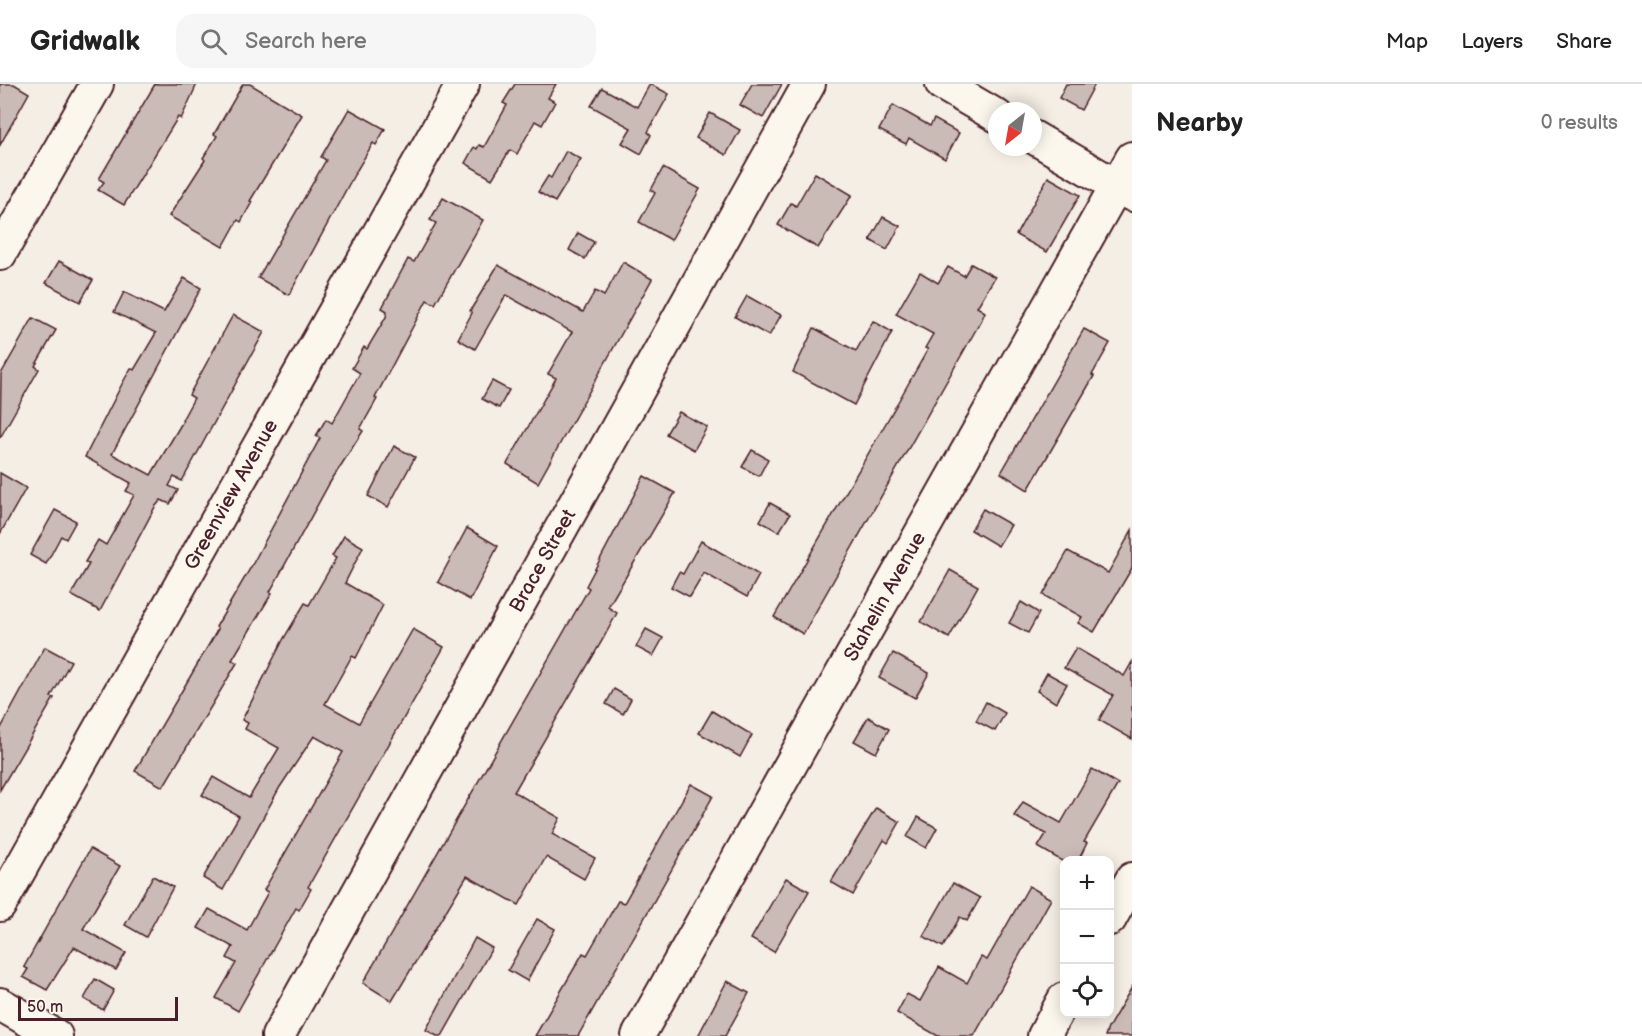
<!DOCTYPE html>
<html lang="en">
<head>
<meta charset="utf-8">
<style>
  body { margin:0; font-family:"Balsamiq Sans",sans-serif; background:#f6f6f6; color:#222 }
  .controls { position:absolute; right:18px; bottom:18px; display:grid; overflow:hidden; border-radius:12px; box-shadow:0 3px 15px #0003 }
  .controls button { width:54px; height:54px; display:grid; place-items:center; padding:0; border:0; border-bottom:2px solid #e0e0e0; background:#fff; color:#222; font:30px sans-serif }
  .compass { position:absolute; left:988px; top:18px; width:54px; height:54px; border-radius:50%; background:#fff; box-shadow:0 3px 15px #0003; rotate:211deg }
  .scale { position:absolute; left:18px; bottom:15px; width:160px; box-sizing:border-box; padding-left:6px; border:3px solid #4a1f2b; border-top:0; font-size:16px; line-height:21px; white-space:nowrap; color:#4a1f2b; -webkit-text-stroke:4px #fbf7ec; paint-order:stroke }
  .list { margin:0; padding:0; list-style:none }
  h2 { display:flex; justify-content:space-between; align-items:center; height:78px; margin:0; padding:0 24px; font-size:26px }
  h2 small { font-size:20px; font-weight:400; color:#767676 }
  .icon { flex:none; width:33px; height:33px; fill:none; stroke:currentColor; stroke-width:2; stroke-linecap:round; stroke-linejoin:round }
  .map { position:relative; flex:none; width:1132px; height:952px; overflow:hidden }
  header { display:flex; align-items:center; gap:36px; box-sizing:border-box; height:84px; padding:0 30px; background:#fff; border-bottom:2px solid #e0e0e0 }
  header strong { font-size:28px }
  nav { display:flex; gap:33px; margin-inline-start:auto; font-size:21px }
  .search { width:420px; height:54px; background:#f6f6f6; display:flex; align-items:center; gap:15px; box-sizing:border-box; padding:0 21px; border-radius:18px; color:#767676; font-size:22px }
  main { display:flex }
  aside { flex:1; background:#fff }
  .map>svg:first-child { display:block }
</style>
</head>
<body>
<header>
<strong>Gridwalk</strong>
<div class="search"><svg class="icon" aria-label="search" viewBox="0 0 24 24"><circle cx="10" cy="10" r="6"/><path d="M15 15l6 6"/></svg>Search here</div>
<nav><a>Map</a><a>Layers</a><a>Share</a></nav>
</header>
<main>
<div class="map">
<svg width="1132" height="952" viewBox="0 0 1132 952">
  <rect width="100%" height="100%" fill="#f4eee4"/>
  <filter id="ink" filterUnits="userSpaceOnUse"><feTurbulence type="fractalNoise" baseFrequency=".0167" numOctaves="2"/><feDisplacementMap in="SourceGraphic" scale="12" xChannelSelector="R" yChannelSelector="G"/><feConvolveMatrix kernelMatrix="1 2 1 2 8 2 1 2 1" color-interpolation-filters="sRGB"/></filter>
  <g filter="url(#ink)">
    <!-- building -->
    <g fill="#cabbb6" stroke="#4a1f2b" stroke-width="1.5">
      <path d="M0 0H14L29 9 0 61Z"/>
      <path d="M155 0H197L181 35 178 33 124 121 98 106 104 98 99 95Z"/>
      <path d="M243 0H250L302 31 250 117 252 118 241 138 238 136 223 163 169 132 205 76 203 74 217 52 214 50Z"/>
      <path d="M515 0H556L548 14 555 18 542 41 535 37 517 70 510 66 492 95 465 79 474 63 477 65 479 61 484 63 507 21 503 19Z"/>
      <path d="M650 0 669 10 648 48 651 51 641 70 622 59 631 44 591 22 602 4 637 23Z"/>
      <path d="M752 0H782L763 34 740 21Z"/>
      <path d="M1066 0H1095L1081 26 1059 14Z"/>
      <path d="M893 21 930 42 934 35 959 49 945 75 909 54 906 60 879 46Z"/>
      <path d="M349 25 385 45 376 61 373 59 354 91 289 211 258 194 326 76 321 73Z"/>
      <path d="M710 29 740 46 726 71 696 54Z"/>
      <path d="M566 67 581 75 555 118 538 108 548 92 551 94Z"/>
      <path d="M663 84 700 105 671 156 639 138 655 109 651 106Z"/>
      <path d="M815 89 852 111 818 164 778 141 791 119 796 122Z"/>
      <path d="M1048 93 1080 111 1047 168 1016 151Z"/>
      <path d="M443 114 483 136 435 220 427 216 375 314 377 315 360 345 363 347 329 400 270 508 272 509 232 576 237 579 163 703 135 687 218 545 216 543 251 483 320 354 316 352 326 335 332 339 360 289 352 284 364 263 367 265 386 233 387 227 382 224 408 175 414 178 436 139 430 136Z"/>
      <path d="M883 133 900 142 887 166 870 156Z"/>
      <path d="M578 149 594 158 585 175 569 166Z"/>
      <path d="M59 177 93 196 80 218 46 199Z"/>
      <path d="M623 178 652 195 538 399 507 380 556 294 548 290 572 248 506 211 475 265 458 255 472 229 470 227 498 181 583 228 595 207 604 212Z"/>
      <path d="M971 180 995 193 977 223 985 228 982 235 803 550 774 533 894 325 928 265 925 264 933 250 896 230 920 188 938 199 948 183 964 192Z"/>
      <path d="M184 194 201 204 112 370 151 391 183 337 182 336 194 314 189 311 233 231 264 248 182 397 174 393 169 402 178 406 170 420 161 416 155 423 100 527 71 511 89 480 85 478 98 456 106 461 134 411 126 407 131 399 85 373 122 300 131 284 134 286 156 249 114 228 124 208 164 228Z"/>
      <path d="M747 212 781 231 769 252 735 233Z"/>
      <path d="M33 234 56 246 35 282 39 285 0 354 1 290Z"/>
      <path d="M873 237 892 248 854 321 793 288 814 244 856 267Z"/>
      <path d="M1084 245 1110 259 1092 291 1094 292 1028 406 1001 389Z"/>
      <path d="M492 297 509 306 499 324 482 315Z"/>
      <path d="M679 328 707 343 694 366 666 350Z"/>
      <path d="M394 362 415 373 388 423 368 412Z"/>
      <path d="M752 366 768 375 759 392 742 383Z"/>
      <path d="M0 389 26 404 0 450Z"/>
      <path d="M644 392 675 409 608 523 617 529 603 555 514 708 560 734 552 750 595 774 584 795 546 773 519 821 467 792 392 917 363 899 589 504 586 502Z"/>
      <path d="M770 419 790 430 779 448 760 437Z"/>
      <path d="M983 425 1011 441 998 462 971 446Z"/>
      <path d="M55 426 76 437 66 455 61 452 46 480 30 471Z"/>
      <path d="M467 444 498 462 470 516 438 498Z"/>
      <path d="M1132 446V484L1094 548 1078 539 1082 533 1043 511 1068 467 1108 489Z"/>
      <path d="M344 452 363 463 345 499 383 521 356 574 352 572 325 620 359 639 413 545 444 563 308 803 311 805 299 826 296 824 238 927 216 914 236 879 227 874 233 863 198 844 209 825 247 846 268 808 264 806 343 668 314 652 280 703 223 806 203 794 239 732 202 711 213 693 249 714 279 664 245 645 248 639 242 636 284 554 305 519 309 521 336 474 332 472Z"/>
      <path d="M701 457 759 491 747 513 704 489 690 513 671 503 679 488 683 490Z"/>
      <path d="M950 486 978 502 949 554 921 538Z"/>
      <path d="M1021 518 1039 529 1028 549 1009 539Z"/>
      <path d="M646 545 663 554 653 572 636 563Z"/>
      <path d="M45 563 71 577 51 613 54 614 0 706V646Z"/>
      <path d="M1076 564 1124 592 1132 578V655L1099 636 1113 611 1064 584Z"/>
      <path d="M893 569 929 589 915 614 879 594Z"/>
      <path d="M1047 589 1067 600 1056 619 1037 607Z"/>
      <path d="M614 605 631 615 623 630 606 620Z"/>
      <path d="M986 618 1005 629 995 647 976 637Z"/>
      <path d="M712 627 752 651 740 673 699 649Z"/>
      <path d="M868 633 889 645 876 669 854 657Z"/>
      <path d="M1092 685 1118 700 1084 758 1087 759 1078 777H1062L1038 763 1046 750 1014 732 1023 718 1061 739Z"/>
      <path d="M691 700 713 712 578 952H535L583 869 587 871 618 817 624 819Z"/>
      <path d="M876 724 900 738 888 759 884 756 853 811 831 798Z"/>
      <path d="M918 733 937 744 926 764 907 753Z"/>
      <path d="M90 765 120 782 83 845 126 869 116 886 74 863 47 906 23 893 28 885 24 883Z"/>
      <path d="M153 792 173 803 146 853 125 841Z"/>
      <path d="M786 794 809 807 774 868 751 855Z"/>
      <path d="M953 799 980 814 967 837 960 833 943 863 923 852Z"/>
      <path d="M1029 802 1051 815 974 952H938L897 929 907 910 920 917 939 883 967 899 981 873 987 876Z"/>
      <path d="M537 835 555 845 527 897 508 886Z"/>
      <path d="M475 854 492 864 442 952H437L426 946Z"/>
      <path d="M95 895 114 906 103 926 84 915Z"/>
      <path d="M727 897 749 909 725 952H698Z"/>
      <path d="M1132 903V952H1105L1108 944Z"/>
    </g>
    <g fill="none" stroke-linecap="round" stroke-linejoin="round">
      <defs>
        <g id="minor">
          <path d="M942 0 997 32"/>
          <path d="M1033 53 1132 111"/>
          <path d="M0 170 97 0"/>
          <path id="s1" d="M0 821 463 0"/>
          <path d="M1110 835 1132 795"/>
          <path d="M0 920 56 952"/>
          <path id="s2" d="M278 952 809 0"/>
          <path id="s3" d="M638 952 1132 74"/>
          <path d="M1044 952 1064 915"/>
        </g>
      </defs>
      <!-- minor casing -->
      <use href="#minor" stroke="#4a1f2b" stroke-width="36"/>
      <!-- minor -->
      <use href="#minor" stroke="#fbf7ec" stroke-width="32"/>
    </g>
  </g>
  <g text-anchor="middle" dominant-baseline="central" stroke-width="4.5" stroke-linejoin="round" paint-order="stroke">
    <!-- street labels -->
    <g font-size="20" fill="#4a1f2b" stroke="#fbf7ec">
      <text stroke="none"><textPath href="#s1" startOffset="471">Greenview Avenue</textPath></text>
      <text stroke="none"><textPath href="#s2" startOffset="544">Brace Street</textPath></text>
      <text stroke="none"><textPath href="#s3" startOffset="504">Stahelin Avenue</textPath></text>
    </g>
  </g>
</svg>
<div class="controls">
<button>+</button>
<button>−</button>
<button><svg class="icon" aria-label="locate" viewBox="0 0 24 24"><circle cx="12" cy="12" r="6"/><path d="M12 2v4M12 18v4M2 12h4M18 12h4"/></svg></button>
</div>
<svg class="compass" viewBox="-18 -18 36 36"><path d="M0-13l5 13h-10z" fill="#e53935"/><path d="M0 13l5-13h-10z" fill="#767676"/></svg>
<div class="scale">50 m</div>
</div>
<aside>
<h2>Nearby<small>0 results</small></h2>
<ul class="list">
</ul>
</aside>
</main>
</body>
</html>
